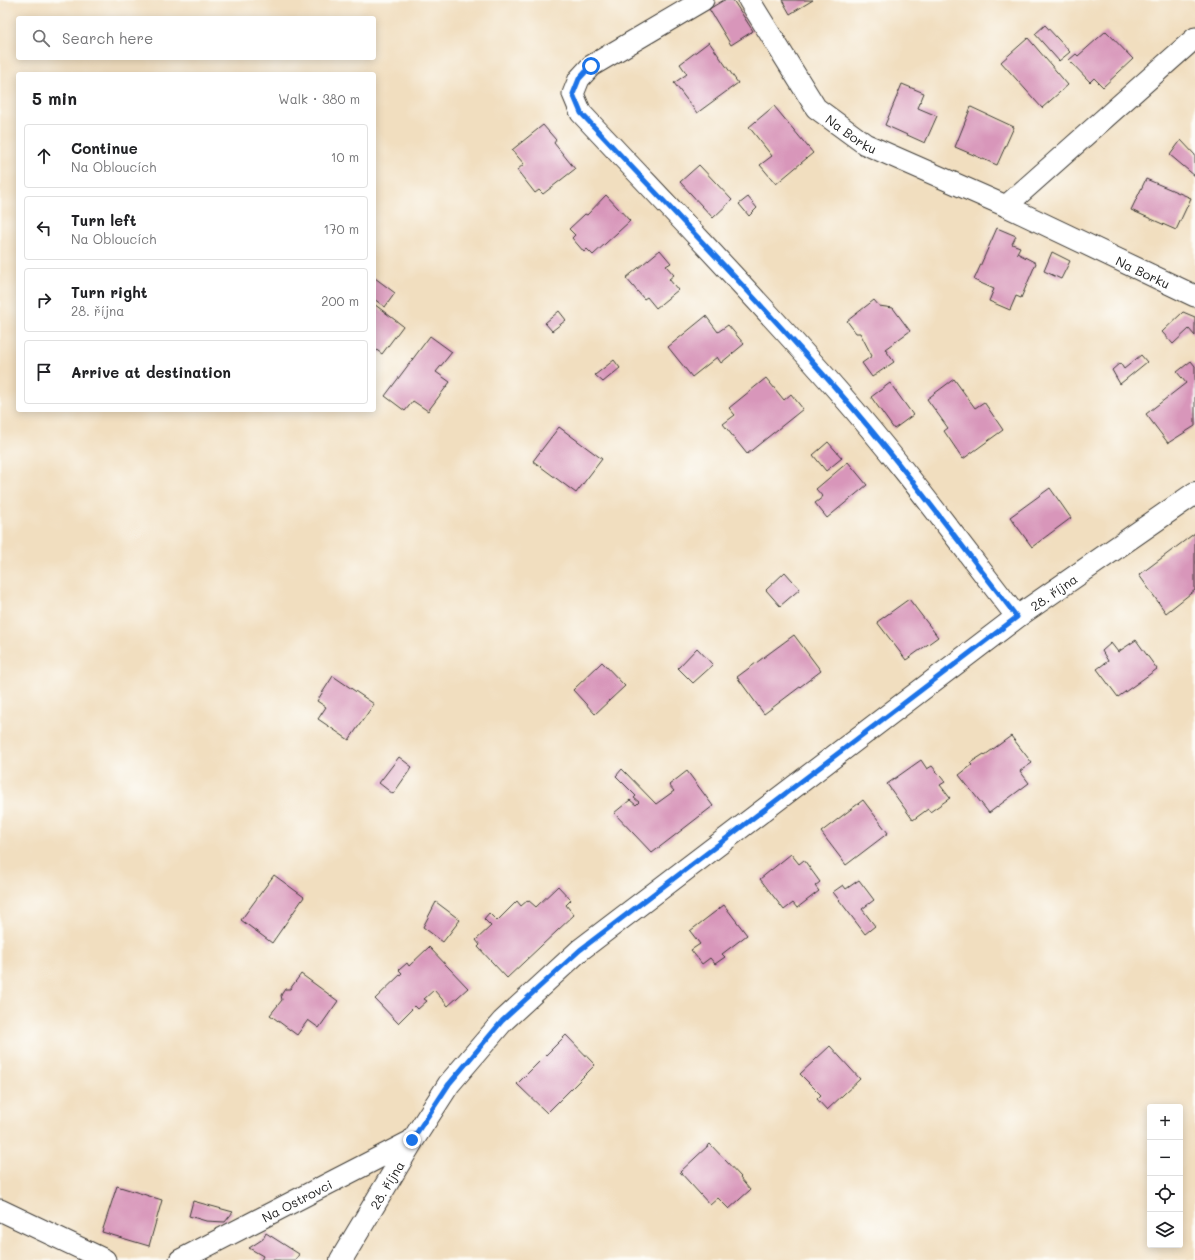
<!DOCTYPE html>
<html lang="en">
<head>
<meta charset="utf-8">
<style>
  body { margin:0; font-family:Mali,sans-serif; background:#f6f6f6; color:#202124 }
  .controls { position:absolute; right:12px; bottom:12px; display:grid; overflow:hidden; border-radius:4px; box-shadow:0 2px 10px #0003 }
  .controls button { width:36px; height:36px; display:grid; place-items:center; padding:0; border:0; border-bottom:1px solid #e0e0e0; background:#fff; color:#202124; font:20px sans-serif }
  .stop { position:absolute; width:12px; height:12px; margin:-9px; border:3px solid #1a73e8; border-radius:50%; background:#fff }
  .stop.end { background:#1a73e8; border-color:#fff; box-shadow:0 1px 4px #0008 }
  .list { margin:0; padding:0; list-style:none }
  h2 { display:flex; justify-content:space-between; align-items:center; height:52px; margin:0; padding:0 16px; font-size:17px }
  h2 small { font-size:13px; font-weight:400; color:#757577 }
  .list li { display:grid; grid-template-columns:26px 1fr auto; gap:12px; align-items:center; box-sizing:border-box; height:64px; margin:0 8px 8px; padding:0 8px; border:1px solid #e0e0e0; border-radius:4px }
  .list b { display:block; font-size:15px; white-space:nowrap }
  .list p { margin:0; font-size:13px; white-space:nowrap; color:#757577 }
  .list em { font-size:13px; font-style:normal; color:#757577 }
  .icon { flex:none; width:22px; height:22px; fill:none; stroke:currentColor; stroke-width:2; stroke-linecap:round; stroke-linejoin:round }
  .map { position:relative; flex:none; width:1195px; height:1260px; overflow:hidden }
  .search { position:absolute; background:#fff; box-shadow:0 2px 10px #0003; left:16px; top:16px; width:360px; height:44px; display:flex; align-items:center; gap:10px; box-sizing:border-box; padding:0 14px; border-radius:4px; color:#757577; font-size:15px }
  .panel { position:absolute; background:#fff; box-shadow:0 2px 10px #0003; left:16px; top:72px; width:360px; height:340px; border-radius:4px }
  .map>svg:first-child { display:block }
</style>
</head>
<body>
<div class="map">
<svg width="1195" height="1260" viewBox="0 0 1195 1260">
  <rect width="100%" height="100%" fill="#fdfcf7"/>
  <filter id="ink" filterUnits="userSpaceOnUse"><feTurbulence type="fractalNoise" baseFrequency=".025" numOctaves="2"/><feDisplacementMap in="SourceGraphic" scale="8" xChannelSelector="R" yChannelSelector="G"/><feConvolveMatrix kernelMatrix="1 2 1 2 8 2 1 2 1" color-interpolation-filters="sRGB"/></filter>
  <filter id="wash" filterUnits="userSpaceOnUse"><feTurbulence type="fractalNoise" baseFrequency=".012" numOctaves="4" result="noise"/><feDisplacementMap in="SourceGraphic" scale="16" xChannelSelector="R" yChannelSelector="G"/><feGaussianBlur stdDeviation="0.9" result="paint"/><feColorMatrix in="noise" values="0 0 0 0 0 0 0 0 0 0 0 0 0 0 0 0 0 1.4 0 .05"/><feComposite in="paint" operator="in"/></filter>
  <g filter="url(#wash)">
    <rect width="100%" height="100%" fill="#f1debf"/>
    <g id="blocks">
      <!-- building -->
      <g fill="#d896ba">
        <path d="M724 0H733L753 31 731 45 709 9Z"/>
        <path d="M782 0H813L790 14Z"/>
        <path d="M1045 25 1070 52 1059 61 1035 34Z"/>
        <path d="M1106 31 1133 59 1103 87 1094 78 1090 82 1069 60 1076 54 1078 56Z"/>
        <path d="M1028 38 1068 85 1042 108 1001 62Z"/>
        <path d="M709 42 738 83 697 113 674 83 687 74 680 64Z"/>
        <path d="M902 84 924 93 918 108 937 116 925 143 885 125Z"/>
        <path d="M774 106 813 153 776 184 760 165 772 156 749 127Z"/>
        <path d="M971 107 1014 127 997 165 955 147Z"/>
        <path d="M543 125 556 140 554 143 575 169 543 194 539 190 535 193 517 170 524 164 512 150Z"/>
        <path d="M1181 140 1195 155V176L1170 155Z"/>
        <path d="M699 165 732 200 713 218 680 182Z"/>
        <path d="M1146 179 1191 198 1176 230 1131 210Z"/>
        <path d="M606 195 630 221 593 255 587 249 584 252 572 238 575 235 569 229 585 214 587 215Z"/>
        <path d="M748 197 757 208 749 216 739 204Z"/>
        <path d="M997 228 1016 236 1012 244 1020 247 1017 253 1036 263 1021 298 1016 296 1010 310 989 301 994 289 974 280Z"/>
        <path d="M660 250 671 263 666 266 674 275 669 279 678 290 656 308 647 297 644 299 626 278Z"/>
        <path d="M1052 252 1070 261 1061 279 1044 271Z"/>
        <path d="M375 278 395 293 385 307 374 299V280Z"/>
        <path d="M874 300 879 306 893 308 910 331 885 349 894 362 872 377 862 363 872 356 860 333H856L847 321Z"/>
        <path d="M374 304 403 326 382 354 374 348Z"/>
        <path d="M559 311 566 320 552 331 545 323Z"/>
        <path d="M1183 312 1195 317V336L1189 329 1173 344 1162 332Z"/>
        <path d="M706 316 718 332 728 325 744 344 721 363 717 357 692 377 668 347Z"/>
        <path d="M430 336 452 352 436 372 450 382 428 411 413 401 405 411 385 396Z"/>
        <path d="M1141 355 1147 362 1120 384 1112 370 1120 363 1124 369Z"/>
        <path d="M614 360 620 368 603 382 595 375Z"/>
        <path d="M1191 361 1195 366V426L1168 443 1146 414 1186 383 1177 372Z"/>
        <path d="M766 378 784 400 791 394 803 409 747 454 723 424 735 415 729 408Z"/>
        <path d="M954 379 975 408 984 402 1003 430 963 459 944 431 948 428 927 399Z"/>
        <path d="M890 383 913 415 894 429 871 397Z"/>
        <path d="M559 427 602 459 576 493 533 461Z"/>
        <path d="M828 442 842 458 826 471 813 455Z"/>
        <path d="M848 462 867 485 827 518 815 503 823 497 816 489Z"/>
        <path d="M1050 488 1071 518 1032 547 1010 517Z"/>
        <path d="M1195 533V590L1166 613 1139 575Z"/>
        <path d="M785 572 800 589 780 606 766 590Z"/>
        <path d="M909 599 938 637 906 660 877 622Z"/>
        <path d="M794 635 821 671 764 714 737 677Z"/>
        <path d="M1136 640 1157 669 1118 697 1097 669 1108 661 1102 651 1111 643 1118 652Z"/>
        <path d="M697 648 713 665 693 683 678 668Z"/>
        <path d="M602 662 625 686 595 714 573 690Z"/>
        <path d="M333 676 374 704 349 740 318 719 326 707 317 701Z"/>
        <path d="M1011 736 1032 763 1020 771 1029 783 989 813 959 775 972 765 970 763 984 754 985 755Z"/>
        <path d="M399 757 412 767 393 794 379 783Z"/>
        <path d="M921 760 927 769 932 766 945 782 940 785 950 798 930 812 928 809 913 820 887 784Z"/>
        <path d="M622 769 656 804 674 791 669 785 687 771 713 806 652 853 614 813 630 800 636 805 639 802 634 798 636 796 616 776Z"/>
        <path d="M863 800 888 833 846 865 821 832Z"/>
        <path d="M791 854 799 864 804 860 820 882 815 886 819 891 797 908 793 903 784 910 760 879Z"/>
        <path d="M274 875 304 897 272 943 241 920Z"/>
        <path d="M859 880 874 900 862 909 875 926 865 934 833 892 843 885 846 889Z"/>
        <path d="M558 886 571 900 566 905 574 915 507 978 478 947 480 945 476 940 491 926 484 919 489 913 497 921 517 901 521 906 528 900 536 907Z"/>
        <path d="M436 902 460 920 443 942 423 927Z"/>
        <path d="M724 905 747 935 722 954 725 957 715 964 710 958 702 964 691 950 700 944 690 931Z"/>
        <path d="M429 947 468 988 448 1006 434 990 424 999 427 1001 418 1009 415 1006 398 1023 375 999 402 973 399 970 407 963 409 966Z"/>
        <path d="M301 974 338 1001 319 1028 308 1020 297 1035 270 1015 282 1000 281 995 285 989H290Z"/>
        <path d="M566 1035 595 1065 547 1113 517 1084Z"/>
        <path d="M830 1046 860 1079 827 1110 817 1099 821 1095 800 1074Z"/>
        <path d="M710 1144 741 1177 740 1178 750 1190 729 1209 718 1198 710 1205 680 1172Z"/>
        <path d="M117 1186 162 1200 149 1246 102 1232Z"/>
        <path d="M193 1201 233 1212 225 1222 206 1221 189 1216Z"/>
        <path d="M266 1233 299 1254 296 1260H261L263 1256 249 1248 263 1239Z"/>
      </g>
    </g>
  </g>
  <g filter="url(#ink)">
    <use href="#blocks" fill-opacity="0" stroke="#3c3934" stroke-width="1"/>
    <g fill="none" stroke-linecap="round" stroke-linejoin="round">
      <defs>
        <g id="street">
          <path d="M703 0 591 66 579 79 573 94 581 113C667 205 755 296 838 391 901 463 958 541 1017 617"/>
          <path id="s1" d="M749 0 816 108 865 144 1006 206 1195 296"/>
          <path d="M1006 206 1195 38"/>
          <path d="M0 1210 105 1260"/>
          <path id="s2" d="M180 1260 413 1140"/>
        </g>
        <g id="secondary">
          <path id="s3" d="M341 1260 413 1140 449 1084 503 1021 580 950 1017 617 1195 493"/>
        </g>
      </defs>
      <!-- street casing -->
      <use href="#street" stroke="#3c3934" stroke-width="23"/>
      <!-- secondary casing -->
      <use href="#secondary" stroke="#3c3934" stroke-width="24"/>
      <!-- street -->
      <use href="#street" stroke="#fff" stroke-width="21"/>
      <!-- secondary -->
      <use href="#secondary" stroke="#fff" stroke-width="22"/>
    </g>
  </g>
  <g fill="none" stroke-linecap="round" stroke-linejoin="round" filter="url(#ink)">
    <!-- route -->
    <path stroke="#1a73e8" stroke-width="5" d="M412 1140 449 1084 502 1021 580 950 1017 617C958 541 901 463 838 391 755 296 667 205 581 113L573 94 579 79 591 66"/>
  </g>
  <g text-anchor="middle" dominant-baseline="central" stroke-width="3" stroke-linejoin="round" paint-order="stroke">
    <!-- street labels -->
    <g font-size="13" fill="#1c1c1c" stroke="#fdfcf7">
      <text stroke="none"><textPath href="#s1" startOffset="171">Na Borku</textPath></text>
      <text stroke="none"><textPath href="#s1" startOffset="494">Na Borku</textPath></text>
      <text stroke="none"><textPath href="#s3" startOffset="988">28. října</textPath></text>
      <text stroke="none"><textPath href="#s3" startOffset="88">28. října</textPath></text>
      <text stroke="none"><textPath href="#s2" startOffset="131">Na Ostrovci</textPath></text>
    </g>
  </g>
</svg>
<div class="controls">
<button>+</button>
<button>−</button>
<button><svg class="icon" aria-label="locate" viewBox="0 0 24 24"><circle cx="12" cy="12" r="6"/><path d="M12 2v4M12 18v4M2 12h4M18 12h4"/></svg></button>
<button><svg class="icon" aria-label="layers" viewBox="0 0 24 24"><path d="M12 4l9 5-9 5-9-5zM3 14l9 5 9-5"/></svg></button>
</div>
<div class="stop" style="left:591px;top:66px"></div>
<div class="stop end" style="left:412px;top:1140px"></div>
<div class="search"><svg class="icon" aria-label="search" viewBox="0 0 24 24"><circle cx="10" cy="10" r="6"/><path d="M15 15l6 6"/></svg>Search here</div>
<section class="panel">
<h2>5 min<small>Walk · 380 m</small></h2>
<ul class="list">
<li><svg class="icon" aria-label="ahead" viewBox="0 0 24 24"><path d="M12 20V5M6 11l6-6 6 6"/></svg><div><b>Continue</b><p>Na Obloucích</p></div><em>10 m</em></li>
<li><svg class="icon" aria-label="left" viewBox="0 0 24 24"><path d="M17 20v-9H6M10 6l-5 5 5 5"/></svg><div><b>Turn left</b><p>Na Obloucích</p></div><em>170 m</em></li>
<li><svg class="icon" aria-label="right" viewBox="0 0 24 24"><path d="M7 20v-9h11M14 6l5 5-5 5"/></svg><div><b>Turn right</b><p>28. října</p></div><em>200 m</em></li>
<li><svg class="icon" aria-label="arrive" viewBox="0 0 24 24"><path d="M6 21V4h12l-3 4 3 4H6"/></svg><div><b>Arrive at destination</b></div></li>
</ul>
</section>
</div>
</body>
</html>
